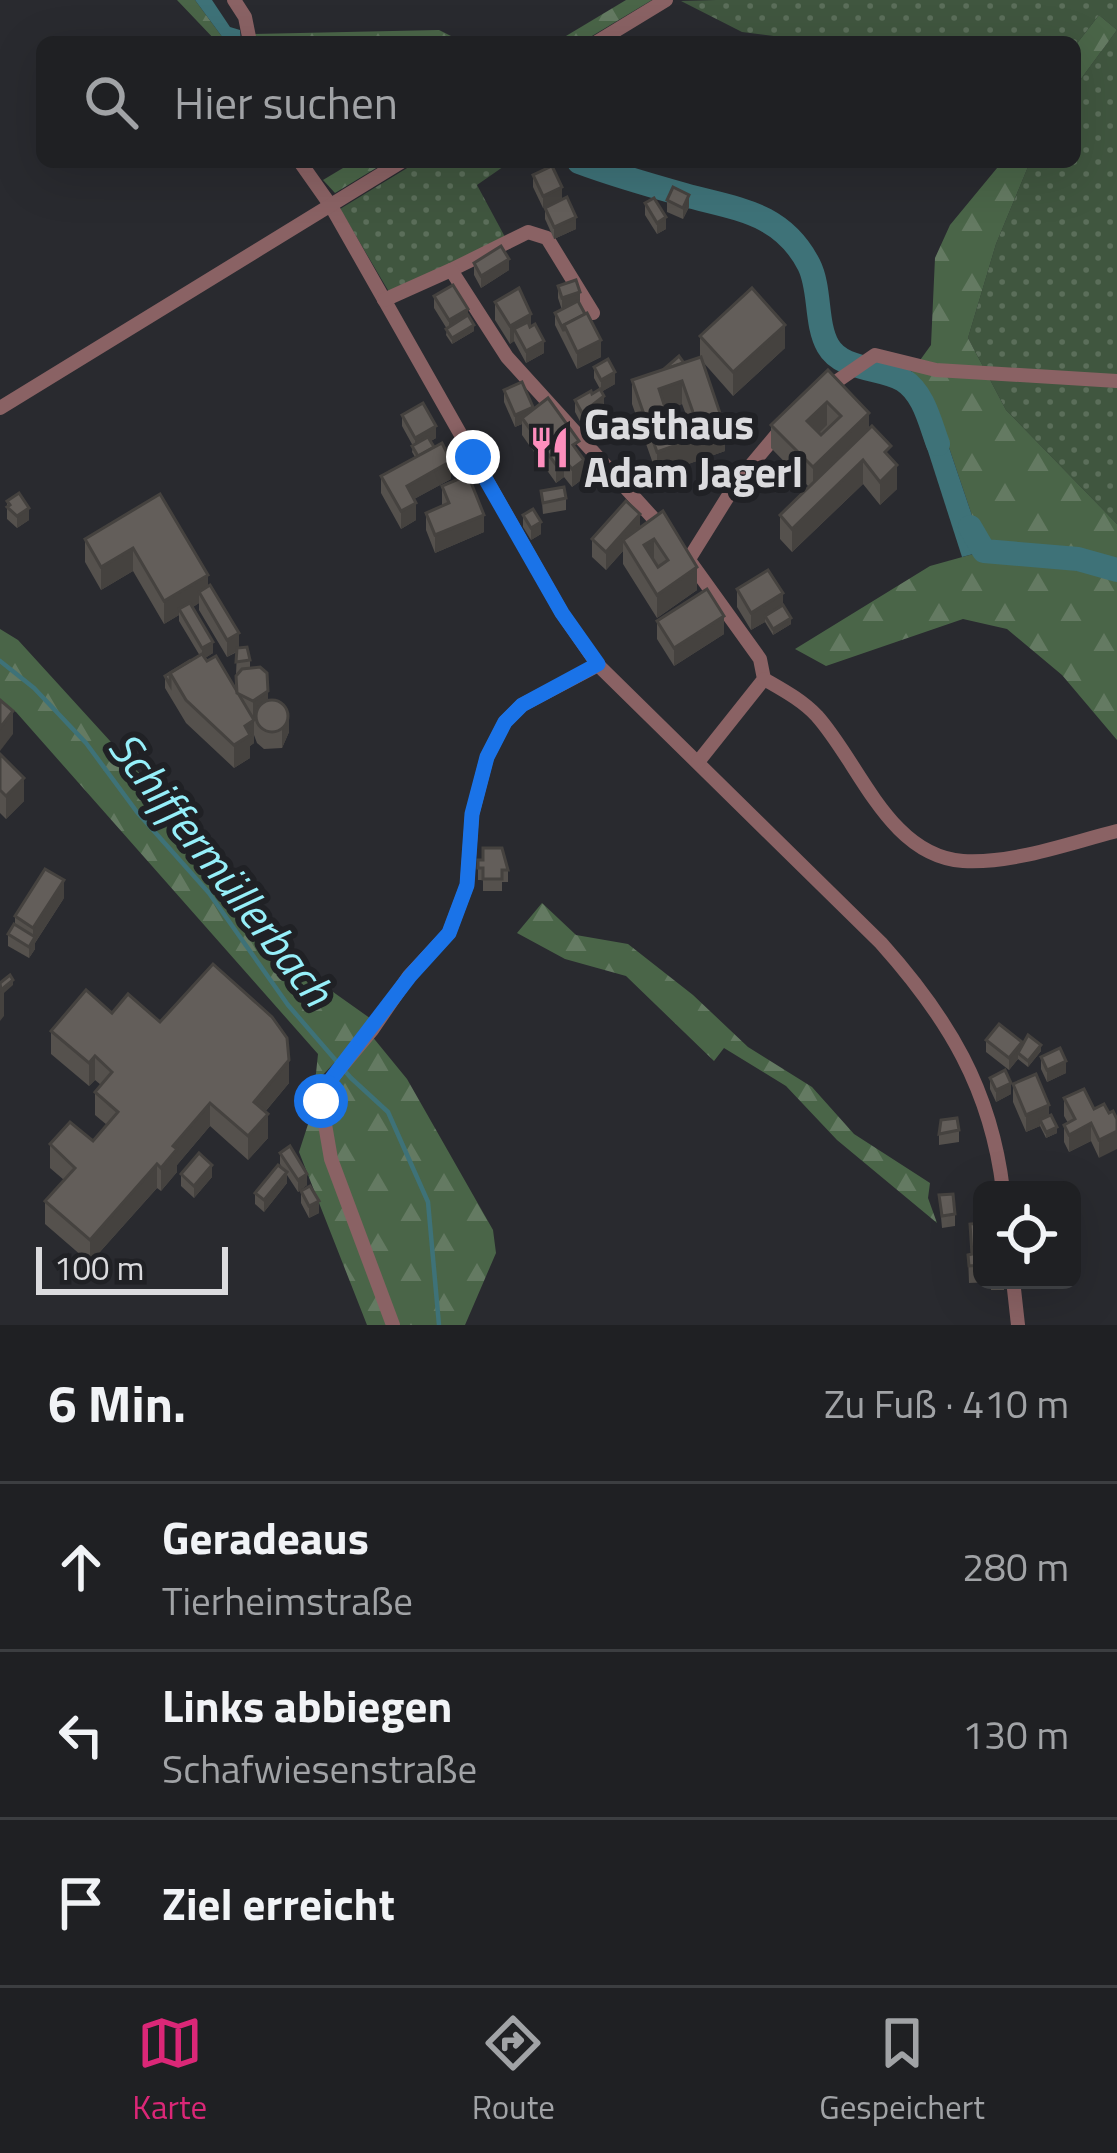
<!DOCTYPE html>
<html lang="de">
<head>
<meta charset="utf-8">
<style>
  body { margin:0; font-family:"Titillium Web",sans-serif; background:#27282b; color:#f1f3f6 }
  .controls { position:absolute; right:36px; bottom:36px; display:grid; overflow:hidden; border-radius:18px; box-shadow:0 12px 48px #0002 }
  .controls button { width:108px; height:108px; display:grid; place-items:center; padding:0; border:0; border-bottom:3px solid #3c3e41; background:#1f2023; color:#f1f3f6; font:60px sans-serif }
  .scale { position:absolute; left:36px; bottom:30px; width:192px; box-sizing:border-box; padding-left:12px; border:6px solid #dbdbde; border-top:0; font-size:33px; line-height:42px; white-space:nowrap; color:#dbdbde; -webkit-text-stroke:9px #202125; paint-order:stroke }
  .stop { position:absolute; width:36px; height:36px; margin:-27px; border:9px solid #1a73e8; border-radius:50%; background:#fff }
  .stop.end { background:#1a73e8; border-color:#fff; box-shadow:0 3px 12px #0008 }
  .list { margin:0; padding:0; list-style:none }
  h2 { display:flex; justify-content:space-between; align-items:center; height:156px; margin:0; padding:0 48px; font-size:51px }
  h2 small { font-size:39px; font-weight:400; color:#a1a3a6 }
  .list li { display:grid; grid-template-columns:78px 1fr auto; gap:36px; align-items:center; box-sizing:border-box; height:168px; padding:0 48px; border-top:3px solid #3c3e41 }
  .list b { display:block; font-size:45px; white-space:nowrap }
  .list p { margin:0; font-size:39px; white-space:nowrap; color:#a1a3a6 }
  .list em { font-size:39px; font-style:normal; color:#a1a3a6 }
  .icon { flex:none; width:66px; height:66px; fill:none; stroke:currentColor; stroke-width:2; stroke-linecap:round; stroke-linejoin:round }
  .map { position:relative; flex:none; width:1117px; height:1325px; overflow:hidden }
  .search { position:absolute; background:#1f2023; box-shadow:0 12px 48px #0002; left:36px; right:36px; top:36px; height:132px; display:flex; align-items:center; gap:30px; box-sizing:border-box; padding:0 42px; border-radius:18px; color:#a1a3a6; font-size:45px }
  .sheet { height:660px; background:#1f2023 }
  nav { display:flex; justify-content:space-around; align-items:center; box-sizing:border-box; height:168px; border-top:3px solid #3c3e41; background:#1f2023; font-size:33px; color:#a1a3a6 }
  nav a { display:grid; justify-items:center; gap:6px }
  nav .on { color:#db2777 }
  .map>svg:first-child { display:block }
</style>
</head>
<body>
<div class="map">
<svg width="1117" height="1325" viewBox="0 0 1117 1325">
  <defs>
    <pattern id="grass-dots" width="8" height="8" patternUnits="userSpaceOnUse" patternTransform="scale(3)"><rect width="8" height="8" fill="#40563f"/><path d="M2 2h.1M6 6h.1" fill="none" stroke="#5b6e5a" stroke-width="1.8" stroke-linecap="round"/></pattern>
    <pattern id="forest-firs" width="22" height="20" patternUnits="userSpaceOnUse" patternTransform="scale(3)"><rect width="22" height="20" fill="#4a6548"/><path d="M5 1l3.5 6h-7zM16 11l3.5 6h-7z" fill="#647a62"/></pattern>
  </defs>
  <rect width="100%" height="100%" fill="#292a2f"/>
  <!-- grass -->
  <g fill="url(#grass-dots)">
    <path d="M716 0H1117V524L1006 410 968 338 996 244 1030 162H1075V87L1117 30 1099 15 1075 46V42H820L742 32 681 1Z"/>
    <path d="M417 162H510L477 185 511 248 395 302 340 209Z"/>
  </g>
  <!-- forest -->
  <g fill="url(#forest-firs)">
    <path d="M177 0H195L223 38 238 42H217Z"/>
    <path d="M626 0H652L582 42H556Z"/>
    <path d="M1099 15 1117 30 1075 87V46Z"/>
    <path d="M439 30 463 42H256L254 34Z"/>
    <path d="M353 162H386L335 193 323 180Z"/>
    <path d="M1002 162H1030L996 244 968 338 1006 410 1117 524V740L1062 675 1007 629 963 619 826 666 795 649 930 566 984 551 936 409 905 381 931 345 935 258 950 225Z"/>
    <path d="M0 629 18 640 255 900 319 982 374 1021 317 1081 331 1082 371 1035 407 1079 493 1230 496 1253 465 1325H367L299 1152 312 1112 318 1054 16 712 0 702Z"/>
    <path d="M542 903 576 935 628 944 693 995 748 1047 812 1087 854 1134 930 1183 928 1198 937 1223 837 1140 786 1086 724 1048 714 1061 626 976 565 959 517 933Z"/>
  </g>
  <!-- water -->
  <g fill="#3e7278">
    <path d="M195 0H212L230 27 240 30 241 42 223 38Z"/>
    <path d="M936 409 984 551 962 557 917 417Z"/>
  </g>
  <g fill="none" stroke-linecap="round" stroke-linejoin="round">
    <!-- stream -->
    <path stroke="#3e7278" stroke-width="4.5" d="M0 661 34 688 86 743 137 812 209 893 288 1005 351 1078 388 1112 428 1202 439 1325"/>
    <!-- river -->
    <g stroke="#3e7278" stroke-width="24">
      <path d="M579 162C614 175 649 185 685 195 736 209 782 212 809 265 821 289 815 323 828 346 842 371 882 367 903 380 924 393 930 423 938 444"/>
      <path d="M970 527 984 551 1078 559 1117 570"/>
    </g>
    <!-- minor -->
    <g stroke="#8a6264" stroke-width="14">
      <path d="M234 0 245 17 250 42"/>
      <path d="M597 42 666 0"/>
      <path d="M300 162 331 206 562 613 598 665 881 943C948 1018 991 1089 1003 1190"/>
      <path d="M451 270 528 232 547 238 593 313"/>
      <path d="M384 300 451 270 507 357 663 529"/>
      <path d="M827 388 875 355 936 370 1117 381"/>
      <path d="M0 408 401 162"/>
      <path d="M689 559 737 482 783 427"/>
      <path d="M689 560 760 659 764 679 698 762"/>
      <path d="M764 679C783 690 802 700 817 716 860 764 889 856 963 861 1013 864 1069 843 1117 831"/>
      <path d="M1013 1280 1018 1325"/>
      <path d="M393 1325 331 1159 321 1101 332 1078 372 1030 409 976 449 933 467 885 472 815 487 757 505 722 522 705 598 665"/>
    </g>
  </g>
  <!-- wall -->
  <g fill="#55514d" fill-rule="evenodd">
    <path d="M533 175 562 199 543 208 533 187Z"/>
    <path d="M667 200 689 207 683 219 667 212Z"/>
    <path d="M645 203 666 229 657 234 645 215Z"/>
    <path d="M545 208 576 229 554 239 545 219Z"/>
    <path d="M474 263 509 270 481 288 474 275Z"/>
    <path d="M558 286 580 304 601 357 577 369 555 325V313L562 310 558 298Z"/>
    <path d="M434 296 468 315 474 331 452 344 446 335 447 329 434 308Z"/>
    <path d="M495 302 531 327 544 353 526 363 514 341 510 344 495 320Z"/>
    <path d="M700 336 785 348 733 396 703 362 725 451 657 475 632 404V380L700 358ZM682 404 687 417 670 423 666 410Z"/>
    <path d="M594 367 615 384 601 392 604 408 582 425 575 412V400L600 389 594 378Z"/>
    <path d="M828 370 891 459 897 489 880 505 863 484 792 552 780 539V515L809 487 771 448V425Z"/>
    <path d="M504 390 533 407 579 453 584 478 572 487 564 477 556 483 522 435V424L515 427 504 402Z"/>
    <path d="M402 415 436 438 431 441 451 479 414 499 416 520 401 529 381 493V476L415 457 412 452 413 446 402 426Z"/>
    <path d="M442 486 484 532 435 553 426 530V513L442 506Z"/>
    <path d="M541 491 566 498V510L543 514Z"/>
    <path d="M160 494 239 648 250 660V668L268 701 289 732 282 748 264 749 257 743 254 735V743L250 746V758L234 768 186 723 165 688V676L200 656 179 621V615L164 624 133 571 101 590 85 562V539ZM199 603V610L227 657 237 652 236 674H238L236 690 205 658 213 653 193 607Z"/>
    <path d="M7 501 29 520 17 528 7 519Z"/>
    <path d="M663 511 697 590 657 618 623 564V551L606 570 592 557V539L640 528Z"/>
    <path d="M523 515 541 534 531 540 523 527Z"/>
    <path d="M737 589 783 605 791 624 773 635 765 622 751 630 737 607Z"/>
    <path d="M657 621 724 634 674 666 657 639Z"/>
    <path d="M0 754 24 801 6 819 0 813Z"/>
    <path d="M478 860 508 870V882H502V891H483V880H478Z"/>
    <path d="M64 898 35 943V949L29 958 8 946V934L15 925V916Z"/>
    <path d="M112 1013 160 1022 289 1083 265 1112 268 1138 248 1160 210 1126 177 1165V1172L161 1191 157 1188 90 1263 45 1224V1201L64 1180 50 1168V1144L93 1141 107 1125 95 1115V1092L101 1085 95 1080 89 1086 51 1054V1031Z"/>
    <path d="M986 1040 1022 1046 1041 1051 1028 1067 1018 1059 1009 1070 986 1052Z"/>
    <path d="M1041 1057 1066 1073 1047 1082 1041 1069Z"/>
    <path d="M990 1078 1011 1094 996 1102 990 1089Z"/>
    <path d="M1013 1084 1049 1116 1057 1133 1046 1138 1040 1126 1026 1132 1013 1102Z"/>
    <path d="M1064 1098 1094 1109 1104 1104 1099 1158 1091 1141 1069 1152 1064 1142V1125L1068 1123 1064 1116Z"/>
    <path d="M959 1130V1142L939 1145V1134Z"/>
    <path d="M280 1153 307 1185 298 1192 287 1175V1183L264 1212 255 1204V1193L283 1169 280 1164Z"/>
    <path d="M181 1174 212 1177 194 1198 181 1186Z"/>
    <path d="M301 1191 319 1213 309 1218 301 1203Z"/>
    <path d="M939 1195 955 1214V1226L942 1228Z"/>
    <path d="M982 1223V1280H1004V1290H991V1282L969 1283 968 1255 971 1254 970 1224Z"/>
  </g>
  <!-- shaded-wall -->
  <g fill="#45423f">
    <path d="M562 187V199L543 208V196Z"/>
    <path d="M689 195V207L683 219V208Z"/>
    <path d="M576 217V229L554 239V227Z"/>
    <path d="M666 217V229L657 234V223Z"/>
    <path d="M509 259V270L481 288V276Z"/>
    <path d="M580 292V304L562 310V298Z"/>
    <path d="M468 309V320L449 332V320Z"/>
    <path d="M531 314V332L514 329V341L510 344V326Z"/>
    <path d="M474 325V331L452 344V338Z"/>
    <path d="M785 325V348L733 396V372Z"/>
    <path d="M601 340V357L577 369V352Z"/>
    <path d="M544 341V353L526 363V351Z"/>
    <path d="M615 372V384L601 392V380Z"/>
    <path d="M682 381V404L659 412V389Z"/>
    <path d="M604 396V408L582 425V413Z"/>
    <path d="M827 402V425L807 445V421Z"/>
    <path d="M533 407 525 423 522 418V424L515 427V415Z"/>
    <path d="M869 413V436L813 491V467Z"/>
    <path d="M436 426V438L415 450V438Z"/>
    <path d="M725 428V451L657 475V452Z"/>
    <path d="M564 459V477L556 483V465Z"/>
    <path d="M584 460V478L572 487V469Z"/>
    <path d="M863 460V484L792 552V529Z"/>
    <path d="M451 461V479L407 503V486Z"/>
    <path d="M897 465V489L880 505V482Z"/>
    <path d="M416 503V520L401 529V511Z"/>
    <path d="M29 508V520L17 528V516Z"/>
    <path d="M640 514V531L623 540V551L606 570V552Z"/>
    <path d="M484 515V532L435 553V535Z"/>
    <path d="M541 522V534L531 540V528Z"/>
    <path d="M654 539V562L644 545Z"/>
    <path d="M133 548V571L101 590V567Z"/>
    <path d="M697 567V590L657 618V595Z"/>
    <path d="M208 575V598L199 592V603L182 614 179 609V615L164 624V601Z"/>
    <path d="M783 593V610L765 616V622L751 630V613Z"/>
    <path d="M724 616V634L674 666V648Z"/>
    <path d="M791 618V624L773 635V629Z"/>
    <path d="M239 633V650L227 657V640Z"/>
    <path d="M213 642V653L202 660V648Z"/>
    <path d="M268 691V709L253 719V701Z"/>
    <path d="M13 711V734L0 751V728Z"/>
    <path d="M289 714V732L282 748V730Z"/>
    <path d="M254 720V743L250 746V758L234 768V745L245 726Z"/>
    <path d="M24 778V801L6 819V796Z"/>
    <path d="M64 880V898L35 943V949L29 958V947L33 940V928Z"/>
    <path d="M13 980V985L4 993V1016L0 1021V991Z"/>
    <path d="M1022 1042V1054L1018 1053V1059L1009 1070V1058Z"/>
    <path d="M1041 1045V1051L1028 1067V1061Z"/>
    <path d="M95 1056V1080L89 1086V1063Z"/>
    <path d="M289 1060V1083L254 1125V1102Z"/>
    <path d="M1066 1061V1073L1047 1082V1070Z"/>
    <path d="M1011 1083V1094L996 1102V1090Z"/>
    <path d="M210 1103V1126L177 1165V1172L161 1191V1168L173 1146Z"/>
    <path d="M1049 1105V1122L1040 1120V1126L1026 1132V1115Z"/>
    <path d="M268 1114V1138L248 1160V1136Z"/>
    <path d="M1091 1123V1141L1069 1152V1135Z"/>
    <path d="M1057 1127V1133L1046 1138V1132Z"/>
    <path d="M1117 1131V1149L1099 1158V1140Z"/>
    <path d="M157 1164V1188L90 1263V1240Z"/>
    <path d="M212 1165V1177L194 1198V1186Z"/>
    <path d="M287 1172V1183L264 1212V1200Z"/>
    <path d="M307 1174V1185L298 1192V1180Z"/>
    <path d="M319 1201V1213L309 1218V1206Z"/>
  </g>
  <!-- building -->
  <g fill="#635e5a" stroke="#45423f" stroke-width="3" fill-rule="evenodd">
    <path d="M552 166 562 187 543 196 533 175Z"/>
    <path d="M673 187 689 195 683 208 667 200Z"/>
    <path d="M567 197 576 217 554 227 545 208Z"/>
    <path d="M654 198 666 217 657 223 645 203Z"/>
    <path d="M501 246 509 259 481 276 474 263Z"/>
    <path d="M576 280 580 292 562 298 558 286Z"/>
    <path d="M453 285 468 309 449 320 434 296Z"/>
    <path d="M519 288 531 314 510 326 495 302Z"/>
    <path d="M752 288 785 325 733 372 700 336Z"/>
    <path d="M578 301 585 314 564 325V331L555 313Z"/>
    <path d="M587 313 601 340 577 352 564 325Z"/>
    <path d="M468 315 474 325 452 338 446 329Z"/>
    <path d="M528 322 530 327 535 324 544 341 526 351 514 329Z"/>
    <path d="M679 356 684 363 663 370Z"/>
    <path d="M701 357 725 428 657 452 632 380ZM682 381 694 415 670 423 659 389Z"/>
    <path d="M608 359 615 372 601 380 594 367Z"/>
    <path d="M828 370 869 413 813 467 771 425ZM827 402 841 416 821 435 807 421Z"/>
    <path d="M522 382 533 407 515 415 504 390Z"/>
    <path d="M600 389 604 396 582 413 575 400 591 391 592 394Z"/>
    <path d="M548 398 579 441 573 445 584 460 572 469 564 459 556 465 522 418Z"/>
    <path d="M423 403 436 426 415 438 402 415Z"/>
    <path d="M872 426 891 446 885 452 897 465 880 482 863 460 792 529 780 515Z"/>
    <path d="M428 437 434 447 418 456 412 446Z"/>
    <path d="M442 443 451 461 407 486 416 503 401 511 381 476Z"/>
    <path d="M468 475 484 515 435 535 426 513 449 503 442 486Z"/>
    <path d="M564 487 566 498 543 503 541 491Z"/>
    <path d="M19 493 29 508 17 516 7 507 10 505 7 501Z"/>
    <path d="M160 494 208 575 164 601 133 548 101 567 85 539Z"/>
    <path d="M626 501 640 514 606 552 592 539Z"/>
    <path d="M533 509 541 522 531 528 523 515Z"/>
    <path d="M663 511 697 567 657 595 623 540ZM654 539 668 560 658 567 644 545Z"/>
    <path d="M768 570 783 593 751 613 737 589Z"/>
    <path d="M210 585 239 633 227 640 199 592Z"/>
    <path d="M707 589 724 616 674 648 657 621Z"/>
    <path d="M190 603 213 642 202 648 179 609Z"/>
    <path d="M783 605 791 618 773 629 765 616Z"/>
    <path d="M247 647 250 660 236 662 237 648Z"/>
    <path d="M202 654 207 661 216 656 254 720 245 726 250 735 234 745 186 700 170 673Z"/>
    <path d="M191 660 170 673V685L165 676Z"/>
    <path d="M260 667 267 673 268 691 253 701 237 693 236 676 242 669Z"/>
    <circle cx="272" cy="716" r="16"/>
    <path d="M0 700 13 711 0 728Z"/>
    <path d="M0 754 24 778 6 796 0 790Z"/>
    <path d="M483 848H502L508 870H502V879H483V868H478V860H483Z"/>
    <path d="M45 869 64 880 33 928 15 916Z"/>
    <path d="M14 924 35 937 29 947 8 934Z"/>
    <path d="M213 964 272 1017 287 1038 289 1060 254 1102 268 1114 248 1136 210 1103 173 1146 177 1149 161 1168 157 1164 90 1240 45 1201 75 1168 50 1144 70 1122 93 1141 118 1112 95 1092 112 1072 95 1056 89 1063 51 1031 86 990 112 1013 128 994 160 1022Z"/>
    <path d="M10 975 13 980 1 990 0 983Z"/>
    <path d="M999 1024 1022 1042 1009 1058 986 1040Z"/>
    <path d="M1028 1035 1041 1045 1028 1061 1018 1053Z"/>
    <path d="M1060 1048 1066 1061 1047 1070 1041 1057Z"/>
    <path d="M1005 1070 1011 1083 996 1090 990 1078Z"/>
    <path d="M1036 1074 1049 1105 1026 1115 1013 1084Z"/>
    <path d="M1084 1089 1094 1109 1104 1104 1109 1113 1113 1111 1117 1119V1131L1099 1140 1091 1123 1069 1135 1064 1125 1075 1119 1064 1098Z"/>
    <path d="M1051 1115 1057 1127 1046 1132 1040 1120Z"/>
    <path d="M957 1118 959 1130 939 1134 941 1120Z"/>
    <path d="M290 1146 307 1174 298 1180 280 1153Z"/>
    <path d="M199 1153 212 1165 194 1186 181 1174Z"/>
    <path d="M278 1165 287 1172 264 1200 255 1193Z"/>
    <path d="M310 1186 319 1201 309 1206 301 1191Z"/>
    <path d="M953 1194 955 1214 942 1216 939 1195Z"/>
    <path d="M982 1223V1265L969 1266 968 1255 972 1254 970 1224Z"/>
    <path d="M992 1280H1004V1284L991 1285Z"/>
  </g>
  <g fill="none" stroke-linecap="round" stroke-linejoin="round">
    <!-- route -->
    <path stroke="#1a73e8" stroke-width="15" d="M321 1101 332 1078 410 976 449 933 467 885 472 814 487 757 505 722 522 705 598 664 562 613 473 457"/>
  </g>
  <!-- icons -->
  <defs>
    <symbol id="restaurant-bare" viewBox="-9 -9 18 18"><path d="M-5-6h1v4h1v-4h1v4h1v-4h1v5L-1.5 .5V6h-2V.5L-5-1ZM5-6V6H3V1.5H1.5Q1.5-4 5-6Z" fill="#fe8ebd" stroke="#202125" stroke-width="2.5" paint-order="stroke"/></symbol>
  </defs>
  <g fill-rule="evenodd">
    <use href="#restaurant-bare" x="520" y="418" width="59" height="59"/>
  </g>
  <g text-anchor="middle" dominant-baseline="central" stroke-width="12" stroke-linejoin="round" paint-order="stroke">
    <!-- poi labels -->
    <g font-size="42" font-weight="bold" fill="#dbdbde" stroke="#202125" text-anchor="start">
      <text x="584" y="423">Gasthaus<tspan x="584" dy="48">Adam Jagerl</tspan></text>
    </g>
    <!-- water labels -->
    <g font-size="45" font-style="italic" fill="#96eff9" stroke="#202125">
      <text transform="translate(222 868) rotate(52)">Schiffermüllerbach</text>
    </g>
  </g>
</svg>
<div class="controls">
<button><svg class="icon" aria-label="locate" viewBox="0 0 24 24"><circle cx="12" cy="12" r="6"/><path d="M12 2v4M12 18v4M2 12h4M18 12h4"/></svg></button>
</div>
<div class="scale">100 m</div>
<div class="stop" style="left:321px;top:1101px"></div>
<div class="stop end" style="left:473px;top:457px"></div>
<div class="search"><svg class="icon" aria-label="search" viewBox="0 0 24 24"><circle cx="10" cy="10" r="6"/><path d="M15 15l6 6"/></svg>Hier suchen</div>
</div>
<section class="sheet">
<h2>6 Min.<small>Zu Fuß · 410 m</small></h2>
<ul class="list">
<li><svg class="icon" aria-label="ahead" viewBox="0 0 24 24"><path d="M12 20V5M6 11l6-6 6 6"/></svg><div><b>Geradeaus</b><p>Tierheimstraße</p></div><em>280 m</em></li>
<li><svg class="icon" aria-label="left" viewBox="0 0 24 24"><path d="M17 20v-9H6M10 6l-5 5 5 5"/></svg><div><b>Links abbiegen</b><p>Schafwiesenstraße</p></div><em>130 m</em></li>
<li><svg class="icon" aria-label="arrive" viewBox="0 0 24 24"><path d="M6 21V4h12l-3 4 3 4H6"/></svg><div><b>Ziel erreicht</b></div></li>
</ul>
</section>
<nav>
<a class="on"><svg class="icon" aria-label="map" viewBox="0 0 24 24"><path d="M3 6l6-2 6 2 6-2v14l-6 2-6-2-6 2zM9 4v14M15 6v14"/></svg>Karte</a>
<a><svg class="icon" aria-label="directions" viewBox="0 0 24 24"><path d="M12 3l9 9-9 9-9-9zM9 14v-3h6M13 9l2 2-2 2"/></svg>Route</a>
<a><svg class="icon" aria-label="saved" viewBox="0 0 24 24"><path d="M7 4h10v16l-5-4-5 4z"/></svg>Gespeichert</a>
</nav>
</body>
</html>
